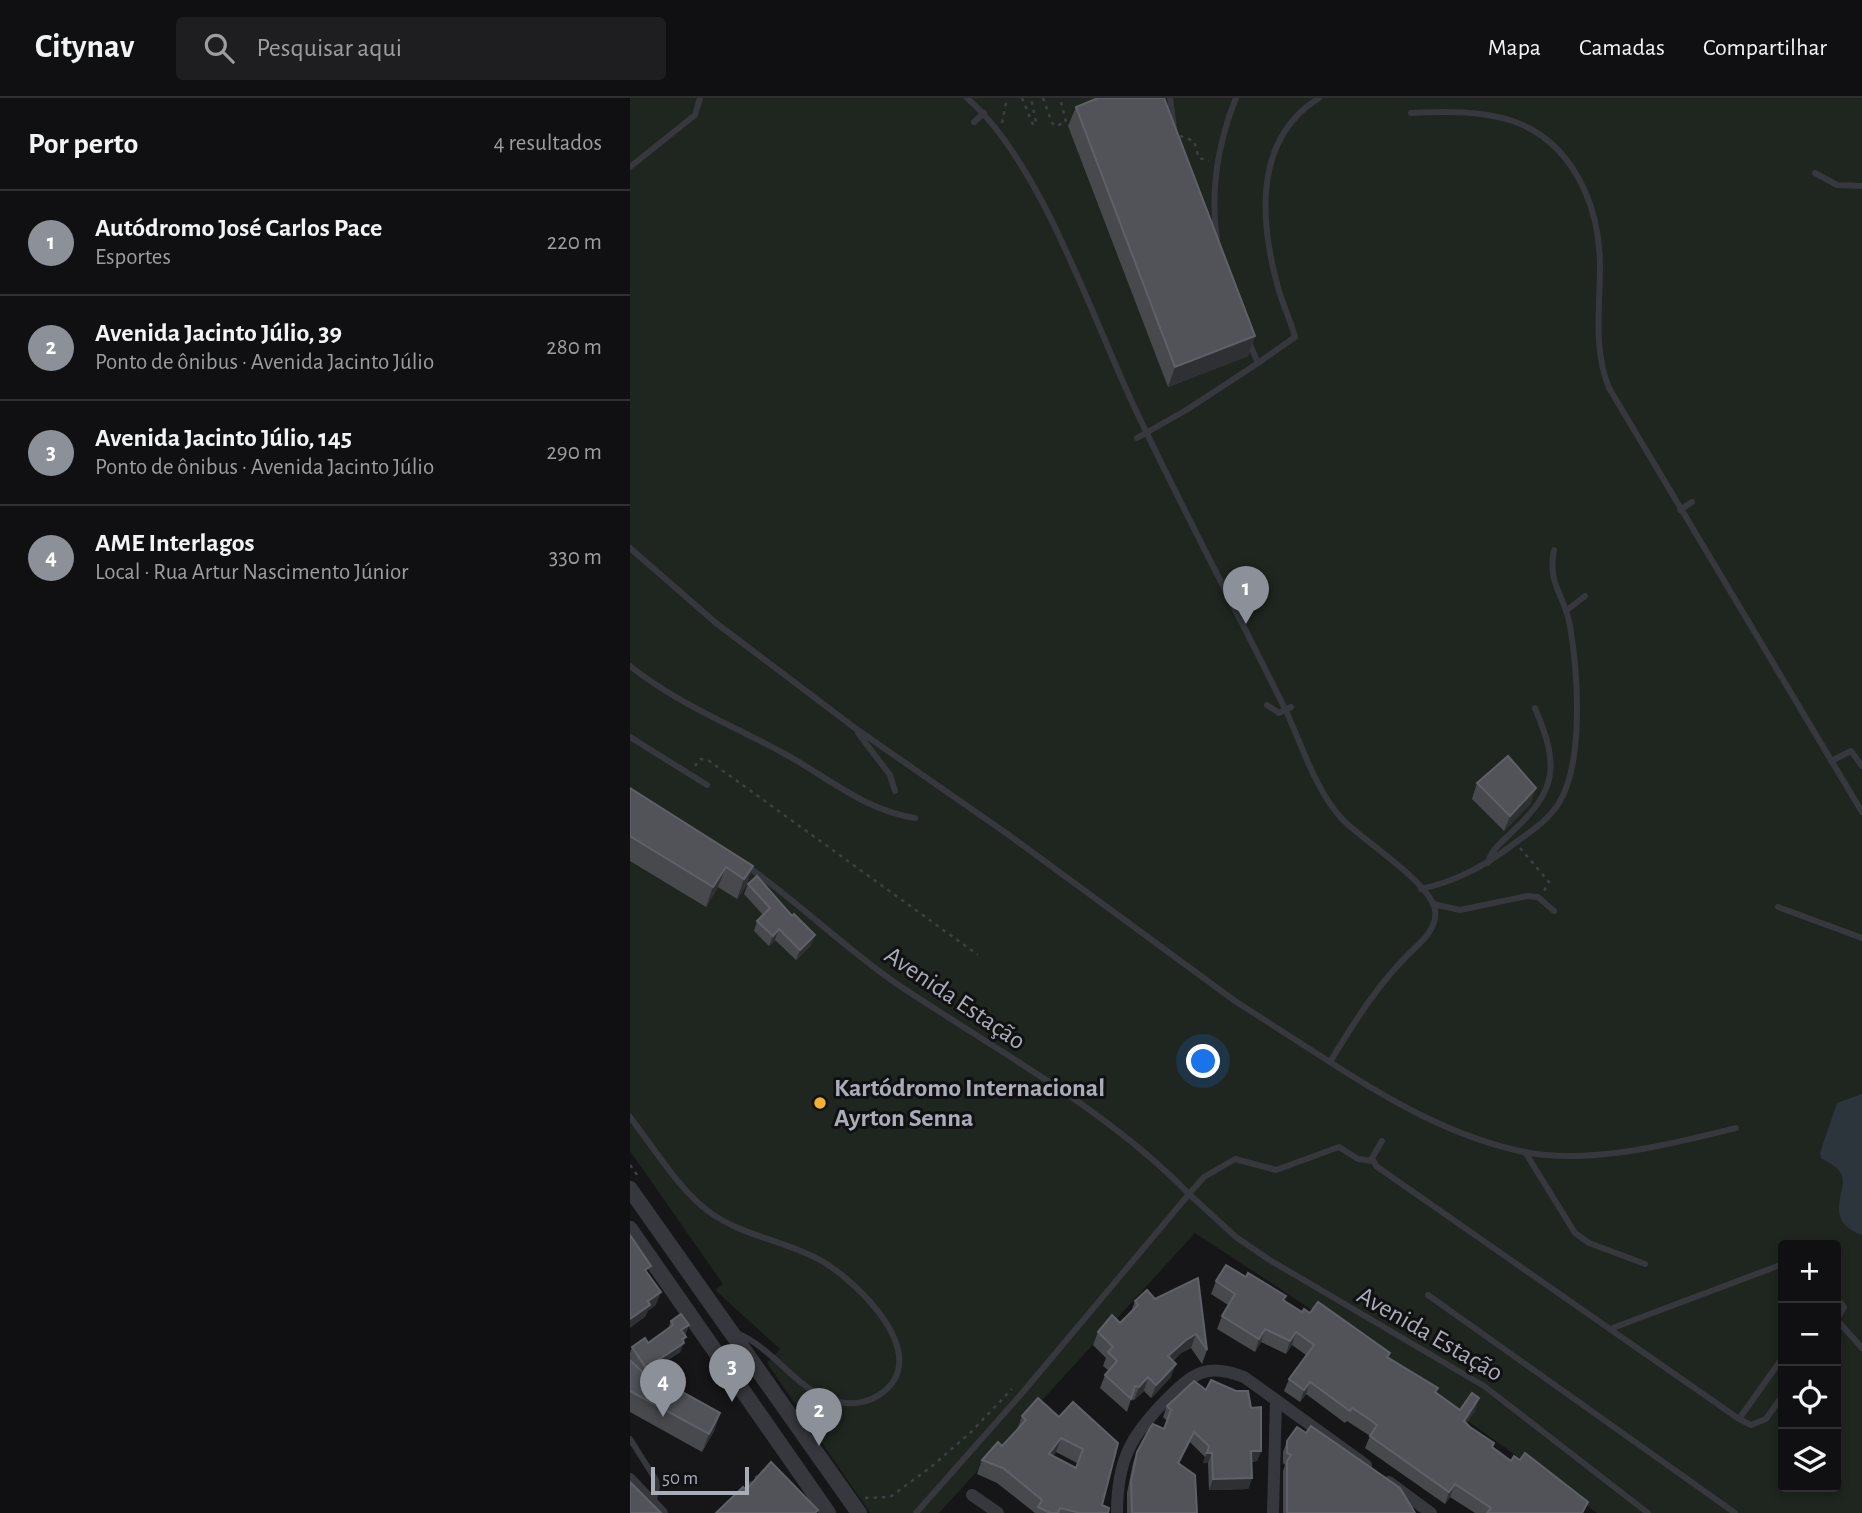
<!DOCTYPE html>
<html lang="pt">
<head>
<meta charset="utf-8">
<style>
  body { margin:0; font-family:"Alegreya Sans",sans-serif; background:#1e1e20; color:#f1f3f6 }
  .controls { position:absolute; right:21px; bottom:21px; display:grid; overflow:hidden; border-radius:7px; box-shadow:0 4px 10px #0003 }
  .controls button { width:63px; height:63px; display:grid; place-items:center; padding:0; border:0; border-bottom:2px solid #303032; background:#101012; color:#f1f3f6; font:35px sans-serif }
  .scale { position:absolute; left:21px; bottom:18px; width:98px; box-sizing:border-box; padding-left:7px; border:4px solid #a8adb8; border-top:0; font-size:19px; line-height:24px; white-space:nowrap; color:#a8adb8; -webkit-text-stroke:5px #111113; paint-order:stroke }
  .you { position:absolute; left:574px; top:964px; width:24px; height:24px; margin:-18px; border:5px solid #fff; border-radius:50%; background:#1a73e8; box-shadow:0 0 0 10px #1a73e833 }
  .badge { display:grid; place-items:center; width:46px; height:46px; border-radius:50%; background:#8c9099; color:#fff; font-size:23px; font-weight:700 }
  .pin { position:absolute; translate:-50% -58px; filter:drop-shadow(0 2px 4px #0008) }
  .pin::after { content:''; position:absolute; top:37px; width:24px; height:21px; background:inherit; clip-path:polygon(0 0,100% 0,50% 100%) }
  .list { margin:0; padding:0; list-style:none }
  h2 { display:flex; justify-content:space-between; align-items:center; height:91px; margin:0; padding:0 28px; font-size:30px }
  h2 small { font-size:23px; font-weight:400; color:#9c9d9f }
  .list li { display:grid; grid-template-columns:46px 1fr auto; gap:21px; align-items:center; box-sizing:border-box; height:105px; padding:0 28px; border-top:2px solid #303032 }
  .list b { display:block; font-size:26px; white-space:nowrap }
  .list p { margin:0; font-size:23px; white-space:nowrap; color:#9c9d9f }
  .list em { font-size:23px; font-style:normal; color:#9c9d9f }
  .icon { flex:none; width:38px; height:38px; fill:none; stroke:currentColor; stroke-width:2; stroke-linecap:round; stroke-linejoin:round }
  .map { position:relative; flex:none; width:1232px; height:1415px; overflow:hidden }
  header { display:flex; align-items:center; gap:42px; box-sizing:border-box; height:98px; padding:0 35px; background:#101012; border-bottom:2px solid #303032 }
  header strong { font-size:33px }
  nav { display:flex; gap:38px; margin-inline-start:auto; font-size:24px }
  .search { width:490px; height:63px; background:#1e1e20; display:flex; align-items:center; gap:18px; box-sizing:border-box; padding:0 24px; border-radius:7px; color:#9c9d9f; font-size:26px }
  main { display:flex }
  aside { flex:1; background:#101012 }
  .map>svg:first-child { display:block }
</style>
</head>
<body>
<header>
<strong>Citynav</strong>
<div class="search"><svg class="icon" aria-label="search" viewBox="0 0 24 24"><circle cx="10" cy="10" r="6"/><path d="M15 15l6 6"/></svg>Pesquisar aqui</div>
<nav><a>Mapa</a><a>Camadas</a><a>Compartilhar</a></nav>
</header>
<main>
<aside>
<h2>Por perto<small>4 resultados</small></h2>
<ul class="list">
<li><span class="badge">1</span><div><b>Autódromo José Carlos Pace</b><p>Esportes</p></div><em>220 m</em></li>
<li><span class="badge">2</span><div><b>Avenida Jacinto Júlio, 39</b><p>Ponto de ônibus · Avenida Jacinto Júlio</p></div><em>280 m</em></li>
<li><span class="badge">3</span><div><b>Avenida Jacinto Júlio, 145</b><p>Ponto de ônibus · Avenida Jacinto Júlio</p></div><em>290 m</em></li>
<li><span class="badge">4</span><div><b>AME Interlagos</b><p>Local · Rua Artur Nascimento Júnior</p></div><em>330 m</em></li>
</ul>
</aside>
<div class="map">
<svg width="1232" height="1415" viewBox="0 0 1232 1415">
  <rect width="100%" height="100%" fill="#161618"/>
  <!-- green -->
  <path fill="#1e261f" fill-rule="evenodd" d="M0 0H1232V1415H967L673 1206 565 1135 309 1415H240L137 1265 150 1251 85 1192 93 1186 0 1053ZM1153 1147H1206V1389H1153Z"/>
  <!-- water -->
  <path fill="#2c353c" d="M1232 996V1137C1189 1121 1222 1090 1210 1074 1206 1068 1197 1064 1191 1060L1190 1055 1207 1005Z"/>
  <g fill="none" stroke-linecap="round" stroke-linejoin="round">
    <!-- path -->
    <g stroke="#3d3f44" stroke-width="2.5" stroke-dasharray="3.5 5" stroke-linecap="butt">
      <path d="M392 0 403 27 406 24 401 0"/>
      <path d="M413 0 422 25 426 28 436 24 430 0"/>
      <path d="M372 25 377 0"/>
      <path d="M550 38 564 43 569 60 579 63"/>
      <path d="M65 668 70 661 78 662 348 857"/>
      <path d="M890 750 919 784 914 793"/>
      <path d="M0 1067 8 1078"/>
      <path d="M113 1392 141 1365"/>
      <path d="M235 1400 260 1399 301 1369 339 1336 382 1291"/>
    </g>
    <!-- service -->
    <g stroke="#37383d" stroke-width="6">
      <path d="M337 0C410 63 460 214 502 304 551 409 606 511 657 615 673 650 686 693 712 721 732 742 801 785 805 812 807 825 798 838 788 847 751 881 726 921 700 964 760 1003 823 1039 894 1054 961 1067 1042 1046 1106 1030"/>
      <path d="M540 0 544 30"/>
      <path d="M781 15C856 11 919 15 954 91 965 115 970 141 970 169 970 211 963 250 979 290L1232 714"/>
      <path d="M344 24 354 15"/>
      <path d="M0 69 65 17 70 0"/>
      <path d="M1185 75 1207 87 1232 88"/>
      <path d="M587 142C580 94 588 45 606 0"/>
      <path d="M628 265 665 239C661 224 654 209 649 193 630 126 622 42 689 0"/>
      <path d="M507 340 558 311 628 265 618 242"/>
      <path d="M1050 412 1062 404"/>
      <path d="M0 450 86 525 225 630 376 735 605 903 700 964"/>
      <path d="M936 513 955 498"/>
      <path d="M0 568C48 606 102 627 155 656 199 680 234 712 285 720"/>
      <path d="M637 607 649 615 661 609"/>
      <path d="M228 635 260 677 265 693"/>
      <path d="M0 639 77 687"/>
      <path d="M1201 663 1221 653 1232 668"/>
      <path d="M858 765C861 752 872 744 881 735 927 692 930 669 905 610"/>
      <path d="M117 768C169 805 215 850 267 886 364 951 478 1012 559 1096L574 1079 605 1061 646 1072 709 1049 728 1061 742 1063"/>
      <path d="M791 791C826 783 853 769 881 748 898 735 917 724 929 705 954 664 948 575 940 528 935 497 917 487 924 452"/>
      <path d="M803 806 830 812 897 798 908 799 924 813"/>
      <path d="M1148 809 1232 840"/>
      <path d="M0 1019C24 1050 47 1089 78 1113 111 1138 154 1142 190 1162 226 1182 307 1259 249 1297 236 1306 218 1307 203 1303 166 1291 145 1252 109 1236"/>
      <path d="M752 1043 742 1060 746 1068 1109 1321 1153 1259"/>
      <path d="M895 1054 945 1135 959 1145 1015 1166"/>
      <path d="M798 1197 1105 1415"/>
      <path d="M1206 1199 1214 1209 1206 1223"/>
      <path d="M1207 1222 1232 1250"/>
      <path d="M980 1231 1153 1166"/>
      <path d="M1109 1321 1121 1327 1136 1321 1153 1297"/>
      <path d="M0 1341 26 1382 27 1389 23 1405"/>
      <path d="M286 1415 393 1294 559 1096 606 1139 638 1161 854 1288 1018 1415"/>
    </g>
    <!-- minor -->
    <g stroke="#37383d" stroke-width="12">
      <path d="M0 1381 32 1415"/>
      <path d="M759 1384 801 1415"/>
      <path d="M342 1397 368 1415"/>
      <path d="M487 1415C487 1362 501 1337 538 1300 564 1274 578 1265 614 1279L736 1367"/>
      <path d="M643 1415 646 1302"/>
    </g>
    <!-- tertiary -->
    <g stroke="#37383d" stroke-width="16">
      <path d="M0 1091 229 1415"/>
      <path d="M0 1131 198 1415"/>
    </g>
  </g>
  <!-- wall -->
  <g fill="#47494d" fill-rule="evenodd">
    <path d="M446 9 625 238 618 258 538 289 438 28Z"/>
    <path d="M847 685 901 705 874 733 842 701Z"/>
    <path d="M0 690 123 768 116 788 107 801 88 789 76 809 0 763Z"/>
    <path d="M118 786 181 847 166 862 145 842 139 848 124 833 127 823 133 817 114 796Z"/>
    <path d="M568 1180 577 1252 572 1266 561 1250 551 1255 543 1263 541 1279 526 1295 521 1300 514 1293 504 1302 501 1301 497 1314 470 1290 475 1277 479 1273 473 1268 476 1260 463 1247 468 1234 490 1225 501 1214 505 1203 525 1201Z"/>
    <path d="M586 1183 654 1203 672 1214 680 1215 760 1255 758 1260 808 1290 806 1295 830 1312 845 1313 836 1325 862 1349 954 1415H845L820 1399 815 1406 735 1350 740 1338 734 1334 717 1323 715 1325 676 1296 670 1304 654 1293 659 1281 676 1257 662 1247 656 1256 631 1244 625 1254 587 1231 592 1218 598 1207 581 1196Z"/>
    <path d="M41 1223 59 1227 55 1237 56 1239 50 1254 16 1277 38 1299 90 1315 84 1333 72 1354 0 1314V1262L4 1266 0 1260V1255L2 1249 18 1245 38 1231Z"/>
    <path d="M576 1292 621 1310 631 1353 627 1363 622 1364V1380L618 1391 579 1392 578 1365H573L575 1359 560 1344 549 1366 567 1415H497V1395L503 1365 507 1354 534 1331 537 1323 533 1319 537 1308Z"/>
    <path d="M443 1304 472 1407 478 1415H405L367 1385 347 1376 352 1362 372 1348 387 1332 392 1318 429 1319ZM426 1354 447 1365 446 1370 423 1358Z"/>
    <path d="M657 1343 785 1415H653V1373L655 1367 653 1365V1354Z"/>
  </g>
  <!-- shaded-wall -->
  <g fill="#2f3033">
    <path d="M625 238 618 258 538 289 545 269Z"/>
    <path d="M906 690 901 705 874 733 880 718Z"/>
    <path d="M123 768 116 788 107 801 114 781Z"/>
    <path d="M96 769 88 789 76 809 83 789Z"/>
    <path d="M149 831 145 842 139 848 143 838Z"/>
    <path d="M185 837 181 847 166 862 170 852Z"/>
    <path d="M31 1194 26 1207 18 1213 15 1219 0 1230V1221L18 1203Z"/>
    <path d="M59 1227 55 1236 48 1241 51 1232Z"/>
    <path d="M635 1231 631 1244 625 1254 629 1241Z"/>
    <path d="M666 1234 662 1247 656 1256 660 1243Z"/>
    <path d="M566 1236 561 1250 551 1255 533 1271 538 1258 556 1242Z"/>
    <path d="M56 1239 50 1254 13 1279 16 1270Z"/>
    <path d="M546 1266 541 1279 521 1300 526 1287Z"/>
    <path d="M518 1279 514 1293 504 1302 509 1289Z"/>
    <path d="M680 1284 676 1296 670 1304 674 1292Z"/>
    <path d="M849 1300 845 1313 829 1336 834 1323Z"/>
    <path d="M90 1315 84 1333 72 1354 79 1336Z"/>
    <path d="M564 1334 560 1344 544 1375 548 1365Z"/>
    <path d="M431 1340 426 1354 414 1370 419 1356Z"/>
    <path d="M621 1353H631L627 1363 618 1364Z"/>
    <path d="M577 1355H582L578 1365H573Z"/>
    <path d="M622 1380 618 1391 579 1392 583 1381Z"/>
    <path d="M825 1386 820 1399 815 1406 819 1394Z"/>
  </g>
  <!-- building -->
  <g fill="#525359" stroke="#5f6168" stroke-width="2" fill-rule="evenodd">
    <path d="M468 0H534L625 238 545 269 446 9Z"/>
    <path d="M878 658 906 690 880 718 847 685Z"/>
    <path d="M0 690 123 768 114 781 96 769 83 789 0 738Z"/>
    <path d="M127 778 162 818 164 816 185 837 170 852 149 831 143 838 127 823 140 810 118 786Z"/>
    <path d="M0 1137 21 1168 15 1172 31 1194 18 1203 20 1207 0 1221Z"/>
    <path d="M596 1167 616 1179 618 1175 656 1198 653 1202 672 1214 674 1211 680 1215 688 1204 760 1255 757 1259 808 1290 805 1294 830 1312 842 1295 849 1300 834 1323 840 1329 864 1345 862 1349 881 1363 884 1358 890 1362 895 1355 958 1404 952 1415H857L861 1410 825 1386 819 1394 740 1338 747 1327 739 1321 722 1310 720 1313 680 1284 674 1292 659 1281 684 1247 666 1234 660 1243 635 1231 629 1241 592 1218 605 1196 586 1183Z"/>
    <path d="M568 1180 577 1252 566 1236 556 1242 538 1258 546 1266 531 1282 526 1287 518 1279 509 1289 505 1288 501 1301 475 1277 487 1263 478 1254 483 1249 468 1234 482 1217 490 1225 508 1207 505 1203 517 1192 525 1201Z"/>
    <path d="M51 1216 59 1227 51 1232 56 1239 52 1241 54 1245 16 1270 2 1249 15 1240 18 1245 43 1227 41 1223Z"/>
    <path d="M0 1262 38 1299 47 1291 90 1315 79 1336 0 1293Z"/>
    <path d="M581 1282 606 1293H618L621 1310 631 1309V1353H621L622 1380 583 1381 582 1355H577L579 1348 564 1334 548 1365 565 1377 567 1415H502L501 1384 507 1354 520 1330 523 1326 534 1331 541 1312 537 1308 564 1283 576 1292Z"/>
    <path d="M408 1300 429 1319 443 1304 488 1345 472 1407 479 1410 478 1415H450L430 1410 428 1415H420L408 1409 412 1402 373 1370 352 1362 368 1344 372 1348 396 1322 392 1318ZM431 1340 453 1351 446 1370 419 1356Z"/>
    <path d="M681 1328 770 1390 785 1415H657V1363L661 1357 657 1355V1343L667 1329 676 1335Z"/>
    <path d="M141 1364 188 1412 185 1415H86L113 1389 116 1392Z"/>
    <path d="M0 1384 31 1415H0Z"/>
  </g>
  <!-- markers -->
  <circle fill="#f2b134" stroke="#111113" stroke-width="2.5" cx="190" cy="1005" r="7"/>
  <g text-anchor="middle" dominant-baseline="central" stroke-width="6" stroke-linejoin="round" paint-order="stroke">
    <!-- street labels -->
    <g font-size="26" fill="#a8adb8" stroke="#111113">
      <text transform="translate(325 900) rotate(34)">Avenida Estação</text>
      <text transform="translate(800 1236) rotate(30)">Avenida Estação</text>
    </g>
    <!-- poi labels -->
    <g font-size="26" font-weight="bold" fill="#a8adb8" stroke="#111113" text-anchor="start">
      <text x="204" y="990">Kartódromo Internacional<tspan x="204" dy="30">Ayrton Senna</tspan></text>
    </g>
  </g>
</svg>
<div class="controls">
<button>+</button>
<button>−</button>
<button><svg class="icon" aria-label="locate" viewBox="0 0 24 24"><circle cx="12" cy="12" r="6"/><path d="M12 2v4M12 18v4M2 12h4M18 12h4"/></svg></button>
<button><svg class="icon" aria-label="layers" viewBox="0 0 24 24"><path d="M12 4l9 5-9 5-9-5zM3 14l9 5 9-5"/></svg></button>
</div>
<div class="scale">50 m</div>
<div class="you"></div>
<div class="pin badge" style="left:616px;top:526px">1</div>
<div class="pin badge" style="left:189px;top:1348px">2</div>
<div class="pin badge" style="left:102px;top:1304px">3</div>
<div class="pin badge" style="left:33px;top:1319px">4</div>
</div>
</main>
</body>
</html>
